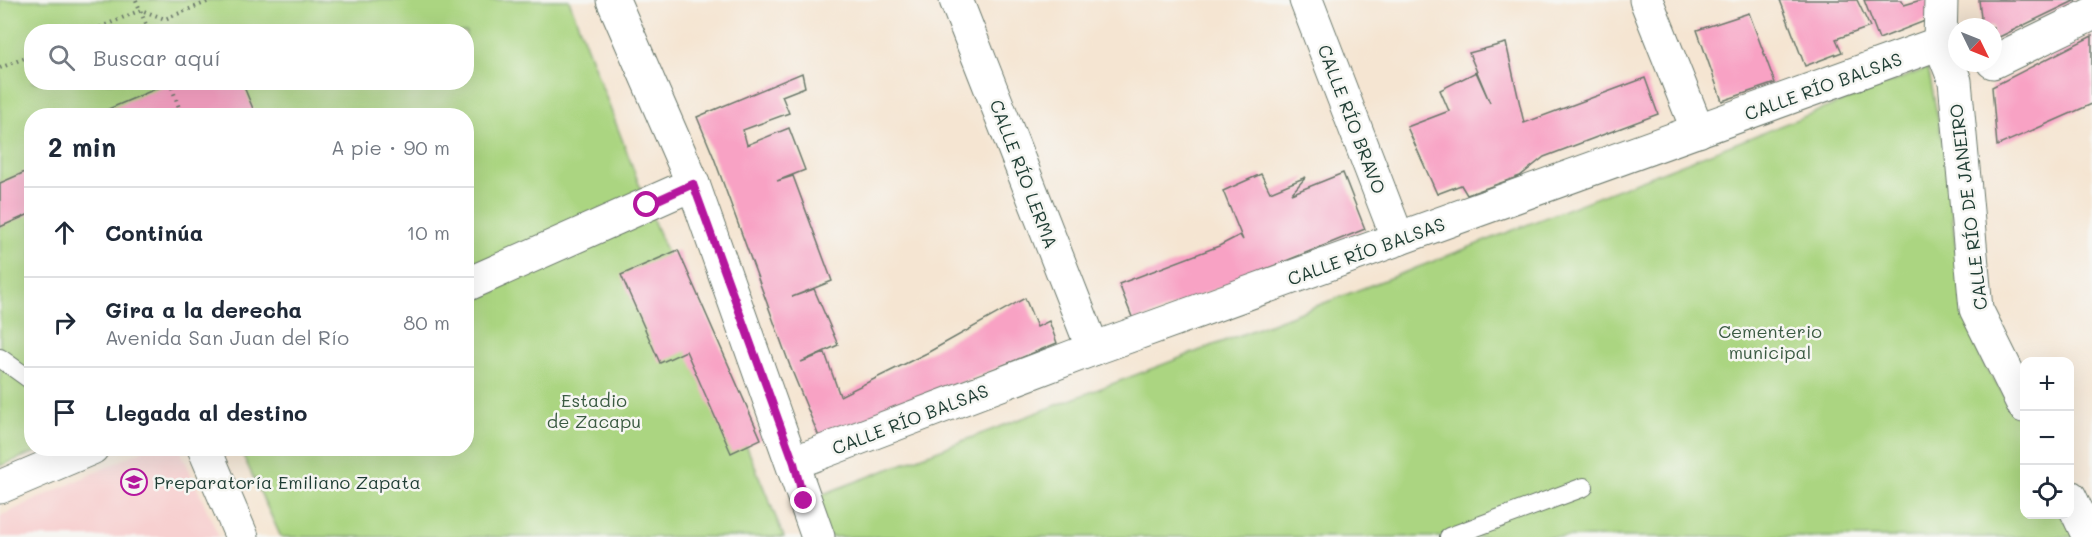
<!DOCTYPE html>
<html lang="es">
<head>
<meta charset="utf-8">
<style>
  body { margin:0; font-family:Mali,sans-serif; background:#f6f6f7; color:#1f2937 }
  .controls { position:absolute; right:18px; bottom:18px; display:grid; overflow:hidden; border-radius:12px; box-shadow:0 6px 24px #0002 }
  .controls button { width:54px; height:54px; display:grid; place-items:center; padding:0; border:0; border-bottom:2px solid #e0e1e3; background:#fff; color:#1f2937; font:30px sans-serif }
  .compass { position:absolute; left:1948px; top:18px; width:54px; height:54px; border-radius:50%; background:#fff; box-shadow:0 6px 24px #0002; rotate:133deg }
  .stop { position:absolute; width:18px; height:18px; margin:-14px; border:4px solid #b5179e; border-radius:50%; background:#fff }
  .stop.end { background:#b5179e; border-color:#fff; box-shadow:0 2px 6px #0008 }
  .list { margin:0; padding:0; list-style:none }
  h2 { display:flex; justify-content:space-between; align-items:center; height:78px; margin:0; padding:0 24px; font-size:26px }
  h2 small { font-size:20px; font-weight:400; color:#747a83 }
  .list li { display:grid; grid-template-columns:39px 1fr auto; gap:18px; align-items:center; box-sizing:border-box; height:90px; padding:0 24px; border-top:2px solid #e0e1e3 }
  .list b { display:block; font-size:22px; white-space:nowrap }
  .list p { margin:0; font-size:20px; white-space:nowrap; color:#747a83 }
  .list em { font-size:20px; font-style:normal; color:#747a83 }
  .icon { flex:none; width:33px; height:33px; fill:none; stroke:currentColor; stroke-width:2; stroke-linecap:round; stroke-linejoin:round }
  .map { position:relative; flex:none; width:2092px; height:537px; overflow:hidden }
  .search { position:absolute; background:#fff; box-shadow:0 6px 24px #0002; left:24px; top:24px; width:450px; height:66px; display:flex; align-items:center; gap:15px; box-sizing:border-box; padding:0 21px; border-radius:24px; color:#747a83; font-size:22px }
  .panel { position:absolute; background:#fff; box-shadow:0 6px 24px #0002; left:24px; top:108px; width:450px; height:348px; border-radius:24px }
  .map>svg:first-child { display:block }
</style>
</head>
<body>
<div class="map">
<svg width="2092" height="537" viewBox="0 0 2092 537">
  <rect width="100%" height="100%" fill="#f6f6f2"/>
  <filter id="ink" filterUnits="userSpaceOnUse"><feTurbulence type="fractalNoise" baseFrequency=".0167" numOctaves="2"/><feDisplacementMap in="SourceGraphic" scale="12" xChannelSelector="R" yChannelSelector="G"/><feConvolveMatrix kernelMatrix="1 2 1 2 8 2 1 2 1" color-interpolation-filters="sRGB"/></filter>
  <filter id="wash" filterUnits="userSpaceOnUse"><feTurbulence type="fractalNoise" baseFrequency=".008" numOctaves="4" result="noise"/><feDisplacementMap in="SourceGraphic" scale="24" xChannelSelector="R" yChannelSelector="G"/><feGaussianBlur stdDeviation="1.35" result="paint"/><feColorMatrix in="noise" values="0 0 0 0 0 0 0 0 0 0 0 0 0 0 0 0 0 1.4 0 .05"/><feComposite in="paint" operator="in"/></filter>
  <g filter="url(#wash)">
    <rect width="100%" height="100%" fill="#f5e5d2"/>
    <!-- built -->
    <path fill="#f7d0d0" d="M146 449H180L219 537H0V516Z"/>
    <!-- green -->
    <g fill="#abd581" stroke="#65895a" stroke-width="1.5" fill-rule="evenodd">
      <path d="M0 0H569L647 205 784 537H281L240 449 466 448V116H32V448L43 449 0 466ZM32 32H466V82H32Z"/>
      <path d="M1928 68 1945 155 1963 308 1982 361 2024 426V514L2066 515 2076 537H818L805 501 1429 263Z"/>
    </g>
    <g id="blocks">
      <!-- building -->
      <g fill="#f8a2c4">
        <path d="M1780 0H1857L1870 27 1836 39 1842 52 1805 66Z"/>
        <path d="M1864 0H1902L1904 5 1921 0H1929L1930 19 1879 39Z"/>
        <path d="M1979 0H2076L1993 40V27H1982Z"/>
        <path d="M1749 13 1775 83 1722 101 1697 30Z"/>
        <path d="M2092 36V104L1997 146 1992 87Z"/>
        <path d="M1506 43 1524 123 1645 78 1658 114 1544 157 1520 176 1467 195 1461 185 1437 194 1407 127 1449 111 1440 90 1476 72 1490 103 1469 53Z"/>
        <path d="M802 73 805 87 782 96 789 113 743 130 747 145 789 128 805 170 777 181 793 176 832 281 792 297 814 289 838 345 801 362 825 353 840 396 927 353 1025 298 1037 327 1049 321 1057 343 958 384 824 449 790 366 714 158 697 117Z"/>
        <path d="M172 82H242L256 116H92Z"/>
        <path d="M32 169V213L0 227V183Z"/>
        <path d="M1343 173 1365 229 1134 322 1119 284 1219 246 1240 235 1243 240 1223 191 1261 174 1270 192 1306 177 1291 194Z"/>
        <path d="M678 250 761 439 731 453 686 351 660 363 621 275Z"/>
      </g>
    </g>
  </g>
  <g filter="url(#ink)">
    <use href="#blocks" fill-opacity="0" stroke="#6a786b" stroke-width="1.5"/>
    <g fill="none" stroke-linecap="round" stroke-linejoin="round">
      <defs>
        <g id="service">
          <path d="M0 358 32 381"/>
          <path d="M1449 537 1584 487"/>
        </g>
        <g id="minor">
          <path d="M956 0 1093 349"/>
          <path d="M1306 0 1398 239"/>
          <path d="M1646 0 1698 131"/>
          <path d="M1941 0 1940 43 1955 81 1976 309 2024 406"/>
          <path d="M1993 62 2092 14"/>
          <path d="M204 448 242 537"/>
          <path d="M793 463 1093 349 1940 43"/>
          <path d="M2070 497 2089 537"/>
        </g>
        <g id="tertiary">
          <path d="M613 0 693 184 818 537"/>
          <path d="M466 285 693 184"/>
          <path d="M0 487 92 448"/>
        </g>
      </defs>
      <!-- service casing -->
      <use href="#service" stroke="#6a786b" stroke-width="20"/>
      <!-- minor casing -->
      <use href="#minor" stroke="#6a786b" stroke-width="35"/>
      <!-- tertiary casing -->
      <use href="#tertiary" stroke="#6a786b" stroke-width="35"/>
      <!-- path -->
      <g stroke="#6a786b" stroke-width="4" stroke-dasharray="1.5 4.5" stroke-linecap="butt">
        <path d="M136 0 149 32"/>
        <path d="M89 32 141 10 165 19 212 0"/>
        <path d="M0 68 32 55"/>
        <path d="M170 82 182 116"/>
      </g>
      <!-- service -->
      <use href="#service" stroke="#fff" stroke-width="18"/>
      <!-- minor -->
      <use href="#minor" stroke="#fff" stroke-width="33"/>
      <!-- tertiary -->
      <use href="#tertiary" stroke="#fff" stroke-width="33"/>
    </g>
  </g>
  <g fill="none" stroke-linecap="round" stroke-linejoin="round" filter="url(#ink)">
    <!-- route -->
    <path stroke="#b5179e" stroke-width="8" d="M647 205 693 184 794 463 804 501"/>
  </g>
  <!-- icons -->
  <defs>
    <symbol id="school-ring" viewBox="-11 -11 22 22"><circle r="9.5" fill="#f6f6f2" stroke="#b5179e" stroke-width="1.5"/><path d="M0-5L7-2L0 1L-7-2ZM-4 1L0 2.5L4 1V4Q0 6-4 4Z" fill="#b5179e"/></symbol>
  </defs>
  <g fill-rule="evenodd">
    <use href="#school-ring" x="119" y="467" width="30" height="30"/>
  </g>
  <g text-anchor="middle" dominant-baseline="central" stroke-width="5" stroke-linejoin="round" paint-order="stroke">
    <!-- street labels -->
    <g font-size="18" fill="#1f3d34" stroke="#f6f6f2">
      <text transform="translate(1823 86) rotate(-20)">CALLE RÍO BALSAS</text>
      <text transform="translate(1352 119) rotate(69)">CALLE RÍO BRAVO</text>
      <text transform="translate(1024 174) rotate(69)">CALLE RÍO LERMA</text>
      <text transform="translate(1968 207) rotate(-97)">CALLE RÍO DE JANEIRO</text>
      <text transform="translate(1366 251) rotate(-20)">CALLE RÍO BALSAS</text>
      <text transform="translate(910 419) rotate(-21)">CALLE RÍO BALSAS</text>
    </g>
    <!-- park labels -->
    <g font-size="18" fill="#3b5b43" stroke="#f6f6f2">
      <text x="1770" y="331">Cementerio<tspan x="1770" dy="21">municipal</tspan></text>
      <text x="594" y="400">Estadio<tspan x="594" dy="21">de Zacapu</tspan></text>
    </g>
    <!-- poi labels -->
    <g font-size="18" fill="#1f3d34" stroke="#f6f6f2" text-anchor="start">
      <text x="154" y="482">Preparatoría Emiliano Zapata</text>
    </g>
  </g>
</svg>
<div class="controls">
<button>+</button>
<button>−</button>
<button><svg class="icon" aria-label="locate" viewBox="0 0 24 24"><circle cx="12" cy="12" r="6"/><path d="M12 2v4M12 18v4M2 12h4M18 12h4"/></svg></button>
</div>
<svg class="compass" viewBox="-18 -18 36 36"><path d="M0-13l5 13h-10z" fill="#e53935"/><path d="M0 13l5-13h-10z" fill="#747a83"/></svg>
<div class="stop" style="left:647px;top:205px"></div>
<div class="stop end" style="left:804px;top:501px"></div>
<div class="search"><svg class="icon" aria-label="search" viewBox="0 0 24 24"><circle cx="10" cy="10" r="6"/><path d="M15 15l6 6"/></svg>Buscar aquí</div>
<section class="panel">
<h2>2 min<small>A pie · 90 m</small></h2>
<ul class="list">
<li><svg class="icon" aria-label="ahead" viewBox="0 0 24 24"><path d="M12 20V5M6 11l6-6 6 6"/></svg><div><b>Continúa</b></div><em>10 m</em></li>
<li><svg class="icon" aria-label="right" viewBox="0 0 24 24"><path d="M7 20v-9h11M14 6l5 5-5 5"/></svg><div><b>Gira a la derecha</b><p>Avenida San Juan del Río</p></div><em>80 m</em></li>
<li><svg class="icon" aria-label="arrive" viewBox="0 0 24 24"><path d="M6 21V4h12l-3 4 3 4H6"/></svg><div><b>Llegada al destino</b></div></li>
</ul>
</section>
</div>
</body>
</html>
